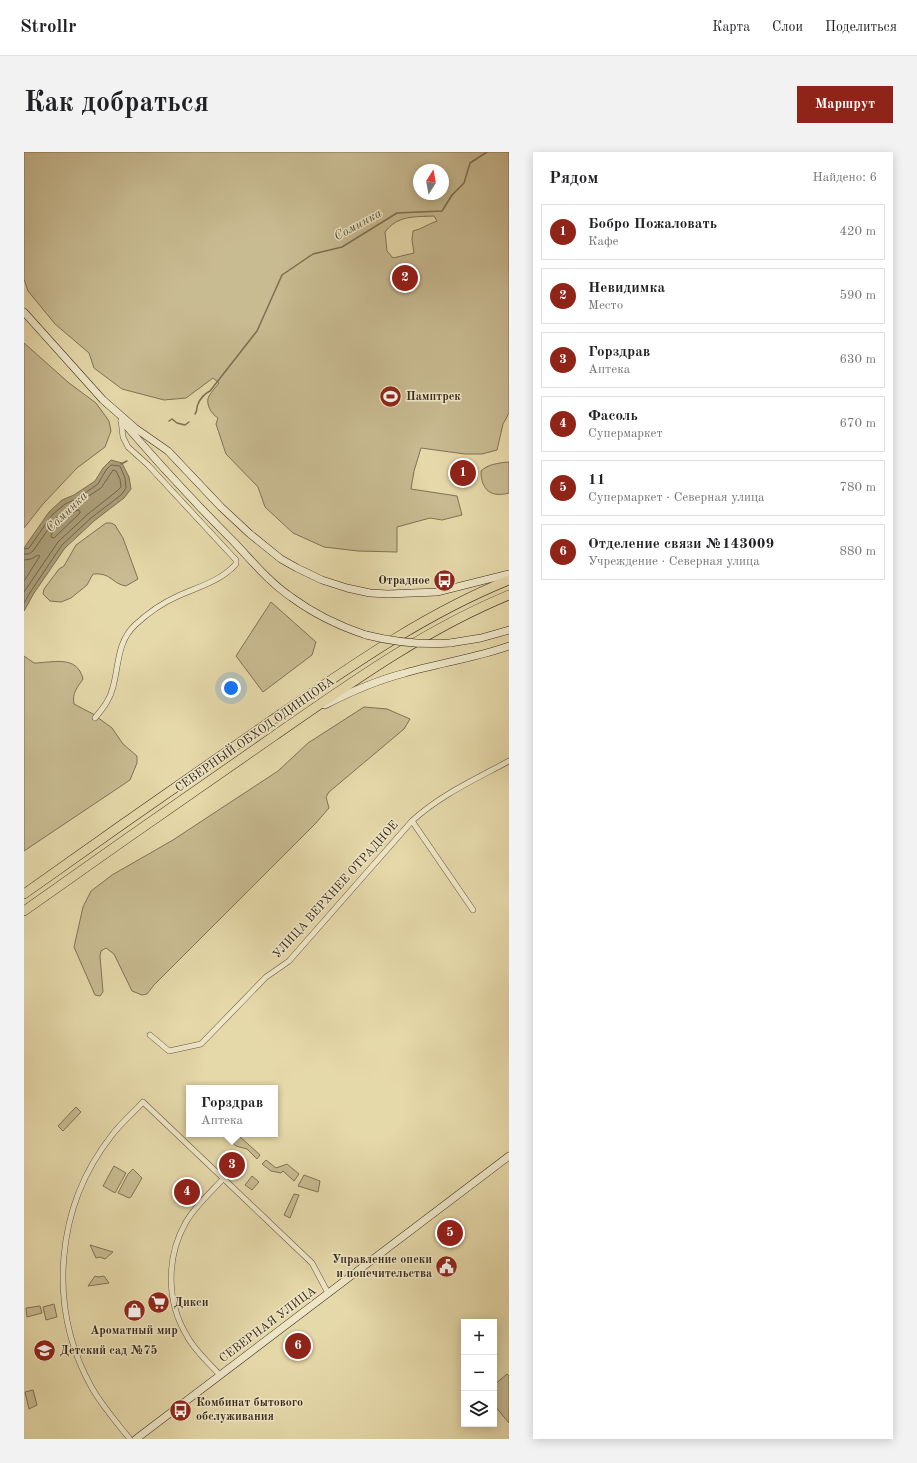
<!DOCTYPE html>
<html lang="ru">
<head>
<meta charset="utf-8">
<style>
  body { margin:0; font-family:"Old Standard TT",serif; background:#f2f2f2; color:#202124 }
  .controls { position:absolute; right:12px; bottom:12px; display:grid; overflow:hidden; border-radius:0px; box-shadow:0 2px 10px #0003 }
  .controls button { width:36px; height:36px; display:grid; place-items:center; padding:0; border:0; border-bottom:1px solid #e0e0e0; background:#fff; color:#202124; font:20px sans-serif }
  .compass { position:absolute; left:389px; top:12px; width:36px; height:36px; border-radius:50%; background:#fff; box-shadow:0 2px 10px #0003; rotate:11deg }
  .you { position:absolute; left:207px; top:536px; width:14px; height:14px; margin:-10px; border:3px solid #fff; border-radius:50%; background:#1a73e8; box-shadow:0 0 0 6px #1a73e833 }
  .badge { display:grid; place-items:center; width:26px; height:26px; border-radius:50%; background:#8f2418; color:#fff; font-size:13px; font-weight:700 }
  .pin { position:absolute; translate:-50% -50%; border:2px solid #fff; box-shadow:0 1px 4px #0006 }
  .popup { position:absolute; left:162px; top:933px; width:92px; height:52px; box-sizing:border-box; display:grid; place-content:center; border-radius:0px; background:#fff; filter:drop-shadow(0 1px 3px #0005); font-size:13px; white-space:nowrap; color:#757577 }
  .popup b { font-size:15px; color:#202124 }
  .popup::after { content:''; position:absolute; left:50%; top:100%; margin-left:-8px; border:8px solid transparent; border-top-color:#fff }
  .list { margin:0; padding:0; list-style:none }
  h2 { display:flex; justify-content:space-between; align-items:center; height:52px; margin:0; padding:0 16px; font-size:17px }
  h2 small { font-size:13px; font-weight:400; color:#757577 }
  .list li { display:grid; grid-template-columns:26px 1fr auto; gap:12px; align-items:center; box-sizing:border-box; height:56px; margin:0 8px 8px; padding:0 8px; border:1px solid #e0e0e0; border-radius:0px }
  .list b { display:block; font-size:15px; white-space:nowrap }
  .list p { margin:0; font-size:13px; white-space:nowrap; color:#757577 }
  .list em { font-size:13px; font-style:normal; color:#757577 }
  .icon { flex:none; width:22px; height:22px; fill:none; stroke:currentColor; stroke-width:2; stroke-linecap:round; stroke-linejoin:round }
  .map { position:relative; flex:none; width:485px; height:1287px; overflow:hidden; border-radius:0px }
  header { display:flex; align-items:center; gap:24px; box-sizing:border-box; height:56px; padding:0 20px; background:#fff; border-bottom:1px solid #e0e0e0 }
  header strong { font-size:19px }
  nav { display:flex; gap:22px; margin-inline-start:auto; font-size:14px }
  .intro { display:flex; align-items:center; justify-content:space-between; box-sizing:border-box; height:96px; padding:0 24px }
  h1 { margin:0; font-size:28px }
  .button { padding:10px 18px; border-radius:0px; background:#8f2418; color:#fff; font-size:14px; font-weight:700 }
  main { display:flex; gap:24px; padding:0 24px }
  aside { flex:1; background:#fff; border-radius:0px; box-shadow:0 2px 10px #0003 }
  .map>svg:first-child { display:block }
</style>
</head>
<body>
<header>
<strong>Strollr</strong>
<nav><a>Карта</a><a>Слои</a><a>Поделиться</a></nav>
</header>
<div class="intro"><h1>Как добраться</h1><a class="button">Маршрут</a></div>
<main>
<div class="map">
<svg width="485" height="1287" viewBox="0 0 485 1287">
  <rect width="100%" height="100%" fill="#e5d8a9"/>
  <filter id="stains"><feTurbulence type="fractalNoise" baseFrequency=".005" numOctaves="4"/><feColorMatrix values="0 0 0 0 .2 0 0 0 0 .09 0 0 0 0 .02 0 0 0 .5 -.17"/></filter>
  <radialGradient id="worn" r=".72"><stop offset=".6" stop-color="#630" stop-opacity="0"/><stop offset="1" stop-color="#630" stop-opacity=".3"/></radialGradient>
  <!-- green -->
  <g fill="#c8ba91" stroke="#807256" fill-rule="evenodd">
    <path d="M0 0H485V261L479 272 473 298 458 302H441L397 296 390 319 387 337 433 344 438 363 418 368 406 366 373 375V400L334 399 300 395 269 381 241 355 234 335 202 302 192 272 194 266C187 262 181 251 185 244 188 239 192 235 195 231L189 226 162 246 140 248 98 237 70 216 65 201 31 172 4 139 0 127ZM395 18H419V42H395ZM410 64 413 69C404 72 398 77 389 79L388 88 390 101 369 106 363 99 361 80C374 63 390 65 410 64Z"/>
    <path d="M0 191 45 231 72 251 85 269 87 279 81 295 53 316 19 352 0 376Z"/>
    <path d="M485 310V341C467 346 457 338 457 319 464 312 475 311 485 310Z"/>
    <path d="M82 371H87L91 373 99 386 114 427 102 434C88 432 87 420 69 422L63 433 47 446 37 450 26 449 19 442 20 437 35 417 40 414 52 393Z"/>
    <path d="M247 450 292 490 288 503 239 540 212 504Z"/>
    <path d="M0 504 10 511C28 511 53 502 59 527 53 536 48 541 50 552L69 562 88 576 99 592 113 604V611L106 628 0 699Z"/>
    <path d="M340 555 363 557 386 567 380 577 305 640 302 645 305 656 291 672 130 833 123 842 118 843 108 839 90 802 82 796 77 799 76 804 79 840 76 844 71 843 50 795 59 755 67 739 88 723 149 688 254 619 284 591Z"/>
    <path d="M52 955 57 960 39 979 34 974Z"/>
    <path d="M199 982H213L236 1003 233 1007 223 997 212 994Z"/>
    <path d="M242 1008 252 1016 263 1012 275 1022 270 1029 259 1019 257 1021 247 1019 238 1012Z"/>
    <path d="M90 1014 102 1021 91 1041 79 1034Z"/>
    <path d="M109 1017 118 1026 107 1045 105 1046 94 1041 104 1022Z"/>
    <path d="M280 1023 296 1029 294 1040 274 1034Z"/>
    <path d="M228 1024 235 1030 228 1038 221 1033Z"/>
    <path d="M270 1042 275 1043 266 1066 260 1063Z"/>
    <path d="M66 1093 89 1100 81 1107 76 1105 72 1106Z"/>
    <path d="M71 1124 74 1125 80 1124 85 1131 64 1134Z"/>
    <path d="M30 1152 33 1165 22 1168 19 1155Z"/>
    <path d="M16 1154 18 1161 3 1165 2 1156Z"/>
    <path d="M483 1222 485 1224V1271L470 1253V1233Z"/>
    <path d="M9 1238 13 1253 5 1257 1 1240Z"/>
  </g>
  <!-- water -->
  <path fill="#aa9d78" stroke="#7c6f52" d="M87 308 98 311 105 325 107 337 100 346 70 369 41 396 10 441 0 459V396L25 360 38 348 50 343 71 329 79 316Z"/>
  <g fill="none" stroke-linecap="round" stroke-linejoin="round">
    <!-- shore -->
    <g stroke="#716449" stroke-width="1">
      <path d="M54 358 56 359V361L30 386 27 385V383C34 372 41 363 54 358Z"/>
      <path d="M0 397 5 396 28 363 41 352 52 347 74 332 82 318 87 313 96 314 101 326 102 336 97 343 67 366 38 393 7 439 0 451"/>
      <path d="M0 402H5L9 399 32 366 43 356 54 351 77 336 89 318 92 319 96 327 97 335 93 339 64 362 34 390 0 440"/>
      <path d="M0 408 7 407 14 403 16 404 0 429"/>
    </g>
    <!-- stream -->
    <g stroke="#7c6f52" stroke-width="1.5">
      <path d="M171 262C174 258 172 256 174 252 176 247 181 241 186 239L233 179 258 123 289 102 318 95 373 61 418 59 428 43 440 31 446 11 463 0"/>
      <path d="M145 269 148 267 153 271 161 273 165 270"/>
      <path d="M97 312 103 309"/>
    </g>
    <defs>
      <g id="street">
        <path d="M71 566C79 556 86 548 89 535 95 513 93 490 111 473 124 461 138 451 154 444 174 435 197 429 212 412V408L124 313 104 295 99 285 97 268"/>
        <path d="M388 669 449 758"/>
        <path d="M126 883 145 899 177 892 242 825 258 814 265 809 388 669C416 643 452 627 485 609"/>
        <path d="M196 1223C185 1211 171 1199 163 1184 142 1149 142 1105 162 1070 172 1053 187 1040 200 1026"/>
        <path d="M106 1287C93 1271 79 1255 68 1236 23 1156 31 1055 88 983 97 971 109 961 119 950L288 1111 304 1141"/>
      </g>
      <g id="secondary">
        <path d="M0 160 79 248 111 276 144 299 197 355 226 382 257 407 273 416 298 428 323 436 346 441 364 442 413 440 485 422"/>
        <path d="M98 269C134 311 171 351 210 390 228 409 245 430 267 445 290 462 315 474 342 483"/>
        <path d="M426 491 457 486 485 478"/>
        <path d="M301 553C326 540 354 528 381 521 415 511 451 506 485 494"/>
        <path d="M112 1287 485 1004"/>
      </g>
      <g id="highway">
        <path d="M0 742C80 685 160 629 241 573 320 519 396 464 485 428"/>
        <path d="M0 759C83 700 166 642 250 584 325 532 400 478 485 443"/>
      </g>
    </defs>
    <!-- street casing -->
    <use href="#street" stroke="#63563e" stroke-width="6"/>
    <!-- secondary casing -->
    <use href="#secondary" stroke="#382a1a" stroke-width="8"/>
    <!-- highway casing -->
    <use href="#highway" stroke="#382a1a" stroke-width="10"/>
    <!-- street -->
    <use href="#street" stroke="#eee6c7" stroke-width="5"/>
    <!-- secondary -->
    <use href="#secondary" stroke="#eee6c7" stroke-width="7"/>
    <!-- highway -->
    <use href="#highway" stroke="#e5d8a9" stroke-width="9"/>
    <defs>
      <path id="secondary-bridge" d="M342 483C370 490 398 493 426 491"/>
    </defs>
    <!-- secondary-bridge casing -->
    <use href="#secondary-bridge" stroke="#382a1a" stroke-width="8" stroke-linecap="butt"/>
    <!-- secondary-bridge -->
    <use href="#secondary-bridge" stroke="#eee6c7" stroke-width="7"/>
  </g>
  <!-- icons -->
  <defs>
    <symbol id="stadium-disc" viewBox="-11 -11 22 22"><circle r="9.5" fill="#8f2418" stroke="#eee6c7"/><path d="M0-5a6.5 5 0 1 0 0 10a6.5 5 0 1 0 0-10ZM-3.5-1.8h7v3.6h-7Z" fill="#fff"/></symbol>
    <symbol id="bus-disc" viewBox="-11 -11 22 22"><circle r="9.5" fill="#8f2418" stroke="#eee6c7"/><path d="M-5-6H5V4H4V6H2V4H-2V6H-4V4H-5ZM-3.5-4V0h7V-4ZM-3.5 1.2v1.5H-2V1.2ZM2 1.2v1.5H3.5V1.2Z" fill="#fff"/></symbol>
    <symbol id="civic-disc" viewBox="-11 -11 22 22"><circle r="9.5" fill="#8f2418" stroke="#eee6c7"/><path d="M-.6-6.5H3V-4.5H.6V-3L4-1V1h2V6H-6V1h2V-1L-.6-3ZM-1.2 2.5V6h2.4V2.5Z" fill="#fff"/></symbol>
    <symbol id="supermarket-disc" viewBox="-11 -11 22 22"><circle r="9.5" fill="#8f2418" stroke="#eee6c7"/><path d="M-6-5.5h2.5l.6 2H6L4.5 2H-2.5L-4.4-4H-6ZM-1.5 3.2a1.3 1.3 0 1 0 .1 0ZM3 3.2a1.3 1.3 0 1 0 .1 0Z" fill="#fff"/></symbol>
    <symbol id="shop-disc" viewBox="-11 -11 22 22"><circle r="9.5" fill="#8f2418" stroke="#eee6c7"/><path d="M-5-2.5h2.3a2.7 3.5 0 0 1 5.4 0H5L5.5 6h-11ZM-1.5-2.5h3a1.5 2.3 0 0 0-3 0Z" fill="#fff"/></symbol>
    <symbol id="school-disc" viewBox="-11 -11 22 22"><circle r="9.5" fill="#8f2418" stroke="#eee6c7"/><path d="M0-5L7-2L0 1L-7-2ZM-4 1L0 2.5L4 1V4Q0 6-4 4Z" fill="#fff"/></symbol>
  </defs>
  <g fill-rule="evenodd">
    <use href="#stadium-disc" x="354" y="232" width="25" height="25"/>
    <use href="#bus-disc" x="408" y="416" width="25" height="25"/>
    <use href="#civic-disc" x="410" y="1102" width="25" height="25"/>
    <use href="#supermarket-disc" x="122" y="1138" width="25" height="25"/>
    <use href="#shop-disc" x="98" y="1146" width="25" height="25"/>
    <use href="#school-disc" x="8" y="1186" width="25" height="25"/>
    <use href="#bus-disc" x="144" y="1246" width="25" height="25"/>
  </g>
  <g text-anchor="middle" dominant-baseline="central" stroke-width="3" stroke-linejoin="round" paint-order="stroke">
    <!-- poi labels -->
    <g font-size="12" font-weight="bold" fill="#382a1a" stroke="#eee6c7" text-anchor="start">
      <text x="382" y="245">Памптрек</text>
      <text x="406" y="429" text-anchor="end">Отрадное</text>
      <text x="408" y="1108" text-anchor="end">Управление опеки<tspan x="408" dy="14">и попечительства</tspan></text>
      <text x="150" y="1151">Дикси</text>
      <text x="110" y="1179" text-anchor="middle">Ароматный мир</text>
      <text x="36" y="1199">Детский сад №75</text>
      <text x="172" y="1251">Комбинат бытового<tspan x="172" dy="14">обслуживания</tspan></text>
    </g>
    <!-- street labels -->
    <g font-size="12" fill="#382a1a" stroke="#eee6c7">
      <text transform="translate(231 583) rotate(-35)">СЕВЕРНЫЙ ОБХОД ОДИНЦОВА</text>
      <text transform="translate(312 738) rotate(-48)">УЛИЦА ВЕРХНЕЕ ОТРАДНОЕ</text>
      <text transform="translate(244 1173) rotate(-37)">СЕВЕРНАЯ УЛИЦА</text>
    </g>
    <!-- water labels -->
    <g font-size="13" font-style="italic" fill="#5a4c36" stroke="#eee6c7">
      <text transform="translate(334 73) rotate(-29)">Соминка</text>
      <text transform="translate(43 360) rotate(-44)">Соминка</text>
    </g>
  </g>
  <rect width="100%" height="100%" filter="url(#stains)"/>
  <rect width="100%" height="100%" fill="url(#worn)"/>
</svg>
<div class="controls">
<button>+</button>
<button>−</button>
<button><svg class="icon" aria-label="layers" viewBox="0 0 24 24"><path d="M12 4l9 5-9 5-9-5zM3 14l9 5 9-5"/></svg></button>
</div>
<svg class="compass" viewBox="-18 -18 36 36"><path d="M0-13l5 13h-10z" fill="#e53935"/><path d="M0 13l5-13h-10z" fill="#757577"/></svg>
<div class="you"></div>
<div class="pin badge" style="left:439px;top:321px">1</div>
<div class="pin badge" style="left:381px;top:126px">2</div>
<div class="pin badge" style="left:208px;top:1013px">3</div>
<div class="popup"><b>Горздрав</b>Аптека</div>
<div class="pin badge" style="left:163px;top:1040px">4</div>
<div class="pin badge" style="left:426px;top:1081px">5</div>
<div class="pin badge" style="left:274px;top:1194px">6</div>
</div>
<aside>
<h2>Рядом<small>Найдено: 6</small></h2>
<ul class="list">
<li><span class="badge">1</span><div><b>Бобро Пожаловать</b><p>Кафе</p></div><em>420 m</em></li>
<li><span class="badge">2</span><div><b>Невидимка</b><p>Место</p></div><em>590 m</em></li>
<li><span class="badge">3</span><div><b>Горздрав</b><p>Аптека</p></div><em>630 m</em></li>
<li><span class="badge">4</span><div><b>Фасоль</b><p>Супермаркет</p></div><em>670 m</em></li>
<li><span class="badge">5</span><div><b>11</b><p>Супермаркет · Северная улица</p></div><em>780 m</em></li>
<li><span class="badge">6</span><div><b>Отделение связи №143009</b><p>Учреждение · Северная улица</p></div><em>880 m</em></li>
</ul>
</aside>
</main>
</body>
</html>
